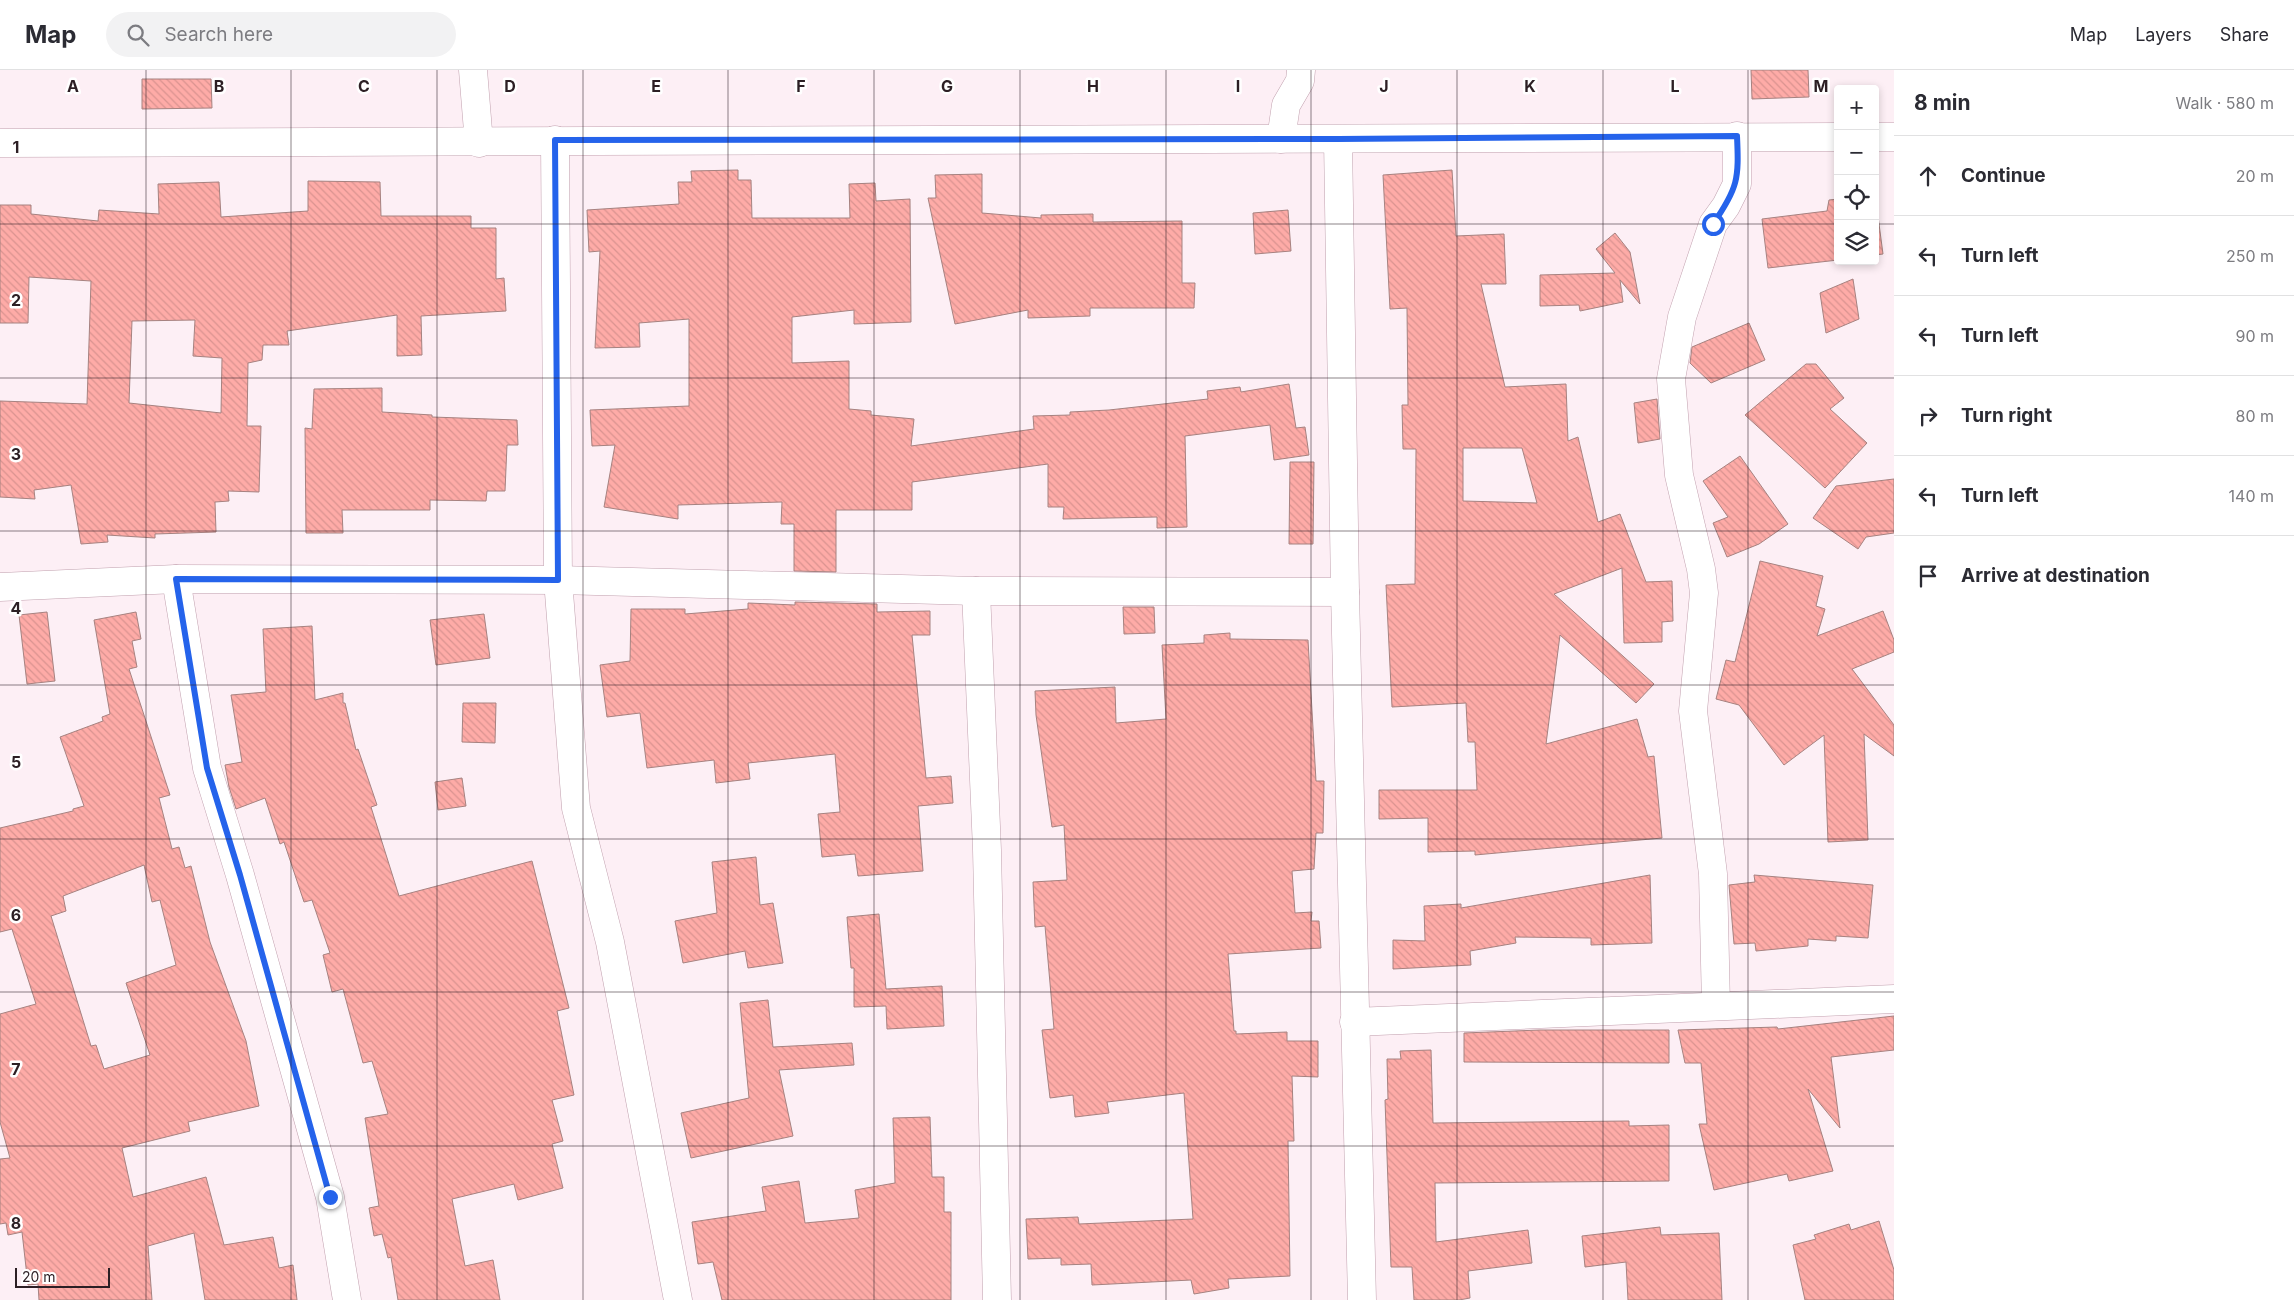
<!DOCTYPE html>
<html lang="en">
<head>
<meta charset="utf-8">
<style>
  body { margin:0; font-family:Inter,sans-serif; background:#f2f2f3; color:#2b2b33 }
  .controls { position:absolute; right:15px; top:15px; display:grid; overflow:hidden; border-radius:5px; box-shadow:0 2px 8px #0003 }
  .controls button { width:45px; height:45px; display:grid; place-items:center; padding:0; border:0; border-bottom:1px solid #e1e1e2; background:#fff; color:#2b2b33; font:25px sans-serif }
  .scale { position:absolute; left:15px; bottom:12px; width:95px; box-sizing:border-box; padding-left:5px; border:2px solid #2c1f24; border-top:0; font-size:14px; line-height:18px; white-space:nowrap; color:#2c1f24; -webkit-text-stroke:4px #fff; paint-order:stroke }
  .stop { position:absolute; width:15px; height:15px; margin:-11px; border:4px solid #2563eb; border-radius:50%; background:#fff }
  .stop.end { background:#2563eb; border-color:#fff; box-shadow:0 1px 5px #0008 }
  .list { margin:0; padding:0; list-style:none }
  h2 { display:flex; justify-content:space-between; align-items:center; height:65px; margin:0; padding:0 20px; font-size:21px }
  h2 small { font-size:16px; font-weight:400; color:#7c7c81 }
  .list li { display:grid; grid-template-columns:32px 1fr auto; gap:15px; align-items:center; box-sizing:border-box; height:80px; padding:0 20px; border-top:1px solid #e1e1e2 }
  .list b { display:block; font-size:19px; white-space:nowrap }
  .list em { font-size:16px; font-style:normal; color:#7c7c81 }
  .icon { flex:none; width:28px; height:28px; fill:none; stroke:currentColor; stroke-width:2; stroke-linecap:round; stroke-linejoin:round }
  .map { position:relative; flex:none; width:1894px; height:1230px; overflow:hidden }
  header { display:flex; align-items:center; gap:30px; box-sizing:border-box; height:70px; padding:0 25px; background:#fff; border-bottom:1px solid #e1e1e2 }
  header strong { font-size:24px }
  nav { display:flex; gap:28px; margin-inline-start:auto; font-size:18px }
  .search { width:350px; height:45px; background:#f2f2f3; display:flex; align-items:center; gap:12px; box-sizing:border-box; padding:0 18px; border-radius:28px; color:#7c7c81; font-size:19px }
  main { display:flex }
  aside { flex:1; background:#fff }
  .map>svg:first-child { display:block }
</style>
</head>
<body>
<header>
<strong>Map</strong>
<div class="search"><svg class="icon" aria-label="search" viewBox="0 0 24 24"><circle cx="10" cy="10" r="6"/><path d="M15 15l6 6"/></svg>Search here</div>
<nav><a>Map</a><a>Layers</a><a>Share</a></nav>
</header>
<main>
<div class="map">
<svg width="1894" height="1230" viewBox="0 0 1894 1230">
  <defs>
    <pattern id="building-back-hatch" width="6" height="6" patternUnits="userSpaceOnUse" patternTransform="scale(1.25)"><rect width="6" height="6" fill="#feaba7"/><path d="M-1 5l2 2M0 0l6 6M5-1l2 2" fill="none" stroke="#da9390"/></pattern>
  </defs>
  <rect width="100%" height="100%" fill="#fdeff5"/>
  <!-- building -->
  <g fill="url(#building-back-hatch)" stroke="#a68280" fill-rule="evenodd">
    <path d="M1751 0H1808L1809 27 1752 29Z"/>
    <path d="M142 9H211L212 38 142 39Z"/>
    <path d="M738 100V110H751L752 148H850L849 114 875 113 876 131 910 129 911 252 854 254V240L792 247V293L849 291V339L871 341V345L914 349 911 376 1034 359 1033 346 1070 345V342L1109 340 1208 329 1207 321 1240 317 1241 322 1289 314 1296 358 1305 357 1309 385 1274 390 1270 355 1185 366 1187 457 1157 458V447L1063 449 1064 437H1048V394L912 412V440H836V502L794 501V454H781L782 432 678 435V449L604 437 615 375 592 376 590 340 689 336V249L639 253 640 277 595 278 600 181 589 182 587 140 679 134 678 112H692L691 101Z"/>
    <path d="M1452 100 1456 166 1504 164 1506 214H1481L1505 317 1566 314 1568 371 1578 367 1598 452 1620 444 1646 512 1672 511 1673 551 1662 552V572L1624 573 1622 498 1554 524 1654 614 1636 633 1560 565 1546 674 1637 649 1648 687 1654 686 1662 768 1475 785V781L1428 782V748L1379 749V720H1477L1475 672H1468L1466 633 1392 637 1386 515 1415 514 1416 379H1403L1402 335H1408L1407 238 1390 239 1383 105ZM1463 378H1522L1537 433 1463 431Z"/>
    <path d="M982 104V143L1041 148V145L1093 144V152L1182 151V213H1195L1194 238H1090V246L1028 248V240L955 254 928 128H936L935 105Z"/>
    <path d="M308 111 380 112 381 146H471V158H496V209L504 208 506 241 421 246 422 285 397 286V245L287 261 289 275H263L262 290 248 293 247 356H261L259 422 228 421 229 431 215 432 216 462 155 464V468L107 465 108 472 81 474 71 415 34 420 35 429 0 427V331L87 334 91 211 29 207 28 253H0V135H31V144L98 151 99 140 159 144 158 114 219 112 221 147 308 141ZM195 250 193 286 222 288 221 343 129 333 132 251Z"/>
    <path d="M1875 124 1883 184 1875 185Z"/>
    <path d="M1838 129V190L1768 198 1762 149 1827 141 1829 130Z"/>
    <path d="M1288 140 1291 181 1255 184 1253 143Z"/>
    <path d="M1615 163 1630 182 1640 234 1620 210 1623 232 1580 241 1579 235 1540 236V205L1615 203 1596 179Z"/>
    <path d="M1853 209 1859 249 1826 263 1820 223Z"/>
    <path d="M1749 253 1765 290 1711 313 1690 293 1692 277Z"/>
    <path d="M1806 294H1816L1844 328 1830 339 1867 373 1825 418 1745 345Z"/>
    <path d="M382 318V342L432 345V347L517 350 518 375H507L505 421H487L486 431 430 430V440H342L343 463H306L305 358 312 359 314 319Z"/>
    <path d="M1657 329 1660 369 1638 373 1634 333Z"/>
    <path d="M1740 386 1788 454 1759 474 1727 487 1713 453 1728 447 1703 411Z"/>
    <path d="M1290 392H1314L1313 474H1289Z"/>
    <path d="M1894 409V463L1866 467 1858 479 1813 448 1836 416Z"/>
    <path d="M1760 491 1823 506 1816 536 1825 539 1817 566 1883 541 1894 570V582L1852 599 1894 655V686L1864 664 1868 770 1828 772 1824 665 1784 695 1739 635 1716 629 1726 590 1735 592Z"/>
    <path d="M795 532 877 534V542L930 541V565H912L926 708 951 706 953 733 918 736 923 801 858 806 855 784 822 787 818 744 840 742 835 684 748 693 750 709 716 713 714 690 647 698 640 643 607 647 600 595 630 591 631 539H685V544L748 539V533L795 535Z"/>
    <path d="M1123 537H1154L1155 563 1124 564Z"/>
    <path d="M47 542 55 611 27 614 19 545Z"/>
    <path d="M136 542 141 569 132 571 137 597 129 599 170 725 159 728 172 779 179 777 185 798 191 796 210 872 246 971 259 1036 188 1052 190 1061 122 1078 133 1127 206 1107 224 1175 273 1167 279 1198 293 1195 297 1230H205L194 1163 148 1176 152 1230H39L38 1214 28 1215 22 1162 8 1165 6 1153 0 1154V1089L10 1088 0 1052V944L36 934 12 859 0 862V758L73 741V739L84 736 60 667 103 651 102 647 110 644 94 550ZM144 795 152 832 160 830 176 895 126 913 150 985 104 999 96 975 91 976 51 846 66 841 63 826Z"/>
    <path d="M484 544 490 588 436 595 430 550Z"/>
    <path d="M312 556 315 630 343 623V633H345L356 680 358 679 377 735 371 737 399 826 532 791 569 938 557 941 574 1025 552 1030 563 1071 552 1074 563 1118 518 1130 514 1114 452 1129 465 1196 493 1190 500 1230H398L391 1187 388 1188 382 1164 374 1166 369 1138 379 1136 365 1048 388 1044 372 991 363 993 343 919 332 922 323 885 330 883 312 830 304 832 284 772 280 774 265 728 236 739 229 717 225 695 242 692 231 625 266 622 263 559Z"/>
    <path d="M1230 563V569L1308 570 1316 711H1324L1323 763H1316L1314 799 1292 801 1295 843 1312 842 1311 851H1319L1321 878 1228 884 1234 961H1236V964L1287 962V971H1318V1007L1292 1006 1294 1071H1288L1290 1206 1228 1209 1229 1218 1194 1224 1191 1210 1092 1215 1091 1194 1061 1195V1188L1028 1189 1026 1149 1078 1147 1079 1154 1193 1149 1184 1023 1107 1032 1109 1043 1075 1047 1073 1025 1050 1028 1042 960 1054 959 1045 856 1035 857 1033 812 1067 810 1064 755 1052 757 1036 645 1035 621 1115 617 1116 653 1166 649 1162 575 1204 573V565Z"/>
    <path d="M463 633H496L495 673 462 672Z"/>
    <path d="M462 708 466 736 438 740 435 712Z"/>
    <path d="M756 787 760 835 773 833 783 893 748 898 745 881 683 893 675 851 717 843 712 792Z"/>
    <path d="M1650 805 1652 873 1591 875V868L1515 867 1516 873 1470 881 1471 895 1393 899V870L1425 871 1424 836 1461 834V838Z"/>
    <path d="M1754 805 1873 815 1868 868 1836 866V871L1808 869V876L1756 881 1755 873 1734 874 1729 815 1755 812Z"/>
    <path d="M879 844 886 919 942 916 944 956 887 959 886 936 854 937V898H851L847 847Z"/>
    <path d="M768 930 773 977 852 973 854 995 779 1000 793 1066 691 1088 681 1043 749 1028 740 933Z"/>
    <path d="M1894 946V980L1831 987 1840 1058 1808 1019 1833 1101 1789 1111 1787 1104 1714 1120 1699 1054H1707L1701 993H1685L1678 960 1777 957 1778 959Z"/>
    <path d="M1540 960H1669V993L1464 992V963Z"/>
    <path d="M1431 980 1433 1053 1629 1051V1056L1669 1055V1111L1435 1113 1436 1172 1528 1160 1532 1193 1468 1201 1470 1228 1459 1230H1414L1412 1197H1391L1385 1030 1388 1029 1387 989H1401L1400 981Z"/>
    <path d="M930 1047 932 1107H944V1142H951V1230H722L713 1192 698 1194 692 1152 766 1141 762 1117 799 1111 805 1153 859 1148 855 1120 895 1113 893 1048Z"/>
    <path d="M1879 1151 1894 1200V1230H1805L1793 1175 1816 1169 1814 1165 1849 1154 1851 1160Z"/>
    <path d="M1660 1157 1661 1165 1719 1163 1722 1230H1628L1626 1192 1585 1197 1582 1166Z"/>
  </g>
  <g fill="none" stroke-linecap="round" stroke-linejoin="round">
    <defs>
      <g id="minor">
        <path d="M473 0 479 73"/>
        <path d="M1875 67H1894"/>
        <path d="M1281 69 1286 35 1300 11 1301 0"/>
        <path d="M1338 69 1345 522 1362 1230"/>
        <path d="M555 70 558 510 576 738 610 872 678 1230"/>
        <path d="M0 73 1838 67"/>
        <path d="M176 509 207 698 240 805 330 1127 347 1230"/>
        <path d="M0 517 176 509 558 510 976 521 1345 522"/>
        <path d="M976 521 987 780 997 1230"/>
        <path d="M1716 936 1713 804 1693 641 1704 523 1701 499 1679 405 1671 309 1682 247 1713 154 1726 136 1737 114V66"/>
        <path d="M1354 952 1894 929"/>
      </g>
    </defs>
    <!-- minor casing -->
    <use href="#minor" stroke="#c1a0ae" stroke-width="29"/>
    <!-- minor -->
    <use href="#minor" stroke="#fff" stroke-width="28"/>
  </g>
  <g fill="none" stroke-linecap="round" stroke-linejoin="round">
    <!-- route -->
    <path stroke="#2563eb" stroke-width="6" d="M330 1127 240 805 207 698 176 509 558 510 555 70 1338 69 1737 66C1739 109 1738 118 1713 154"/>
  </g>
  <!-- grid -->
  <path fill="none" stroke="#2c1f24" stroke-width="1" stroke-opacity="0.55" d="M146 0V1230M291 0V1230M437 0V1230M583 0V1230M728 0V1230M874 0V1230M1020 0V1230M1166 0V1230M1311 0V1230M1457 0V1230M1603 0V1230M1748 0V1230M0 154H1838M1875 154H1894M0 308H1894M0 461H1894M0 615H1894M0 769H1894M0 922H1894M0 1076H1894"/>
  <g font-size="16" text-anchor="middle" font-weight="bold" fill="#2c1f24" stroke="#fff" stroke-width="5" stroke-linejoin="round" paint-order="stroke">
    <text x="73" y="22">A</text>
    <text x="219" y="22">B</text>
    <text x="364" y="22">C</text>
    <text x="510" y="22">D</text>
    <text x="656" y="22">E</text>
    <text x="801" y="22">F</text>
    <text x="947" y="22">G</text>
    <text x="1093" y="22">H</text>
    <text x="1238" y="22">I</text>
    <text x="1384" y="22">J</text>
    <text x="1530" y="22">K</text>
    <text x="1675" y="22">L</text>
    <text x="1821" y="22">M</text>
    <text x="16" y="83">1</text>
    <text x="16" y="236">2</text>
    <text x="16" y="390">3</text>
    <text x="16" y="544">4</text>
    <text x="16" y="698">5</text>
    <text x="16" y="851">6</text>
    <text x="16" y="1005">7</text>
    <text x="16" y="1159">8</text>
  </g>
</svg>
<div class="controls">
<button>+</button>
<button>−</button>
<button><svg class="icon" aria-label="locate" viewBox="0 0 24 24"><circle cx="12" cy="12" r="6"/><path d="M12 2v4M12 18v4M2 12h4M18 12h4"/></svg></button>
<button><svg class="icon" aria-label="layers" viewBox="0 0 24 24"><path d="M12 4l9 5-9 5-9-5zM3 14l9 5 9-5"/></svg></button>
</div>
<div class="scale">20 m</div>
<div class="stop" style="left:1713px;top:154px"></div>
<div class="stop end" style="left:330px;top:1127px"></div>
</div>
<aside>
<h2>8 min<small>Walk · 580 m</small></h2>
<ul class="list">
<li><svg class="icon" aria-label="ahead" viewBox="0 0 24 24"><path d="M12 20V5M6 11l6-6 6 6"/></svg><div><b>Continue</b></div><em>20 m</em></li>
<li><svg class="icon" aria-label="left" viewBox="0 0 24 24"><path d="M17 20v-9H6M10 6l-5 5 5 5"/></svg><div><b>Turn left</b></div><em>250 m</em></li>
<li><svg class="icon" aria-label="left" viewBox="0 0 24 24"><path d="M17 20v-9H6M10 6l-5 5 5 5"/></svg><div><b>Turn left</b></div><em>90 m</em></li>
<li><svg class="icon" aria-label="right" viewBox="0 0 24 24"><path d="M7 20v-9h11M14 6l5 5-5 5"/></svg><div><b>Turn right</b></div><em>80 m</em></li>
<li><svg class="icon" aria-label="left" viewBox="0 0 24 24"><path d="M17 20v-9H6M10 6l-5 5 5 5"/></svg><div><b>Turn left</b></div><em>140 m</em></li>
<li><svg class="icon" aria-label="arrive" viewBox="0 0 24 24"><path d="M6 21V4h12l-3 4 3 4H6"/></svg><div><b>Arrive at destination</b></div></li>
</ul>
</aside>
</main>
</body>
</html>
